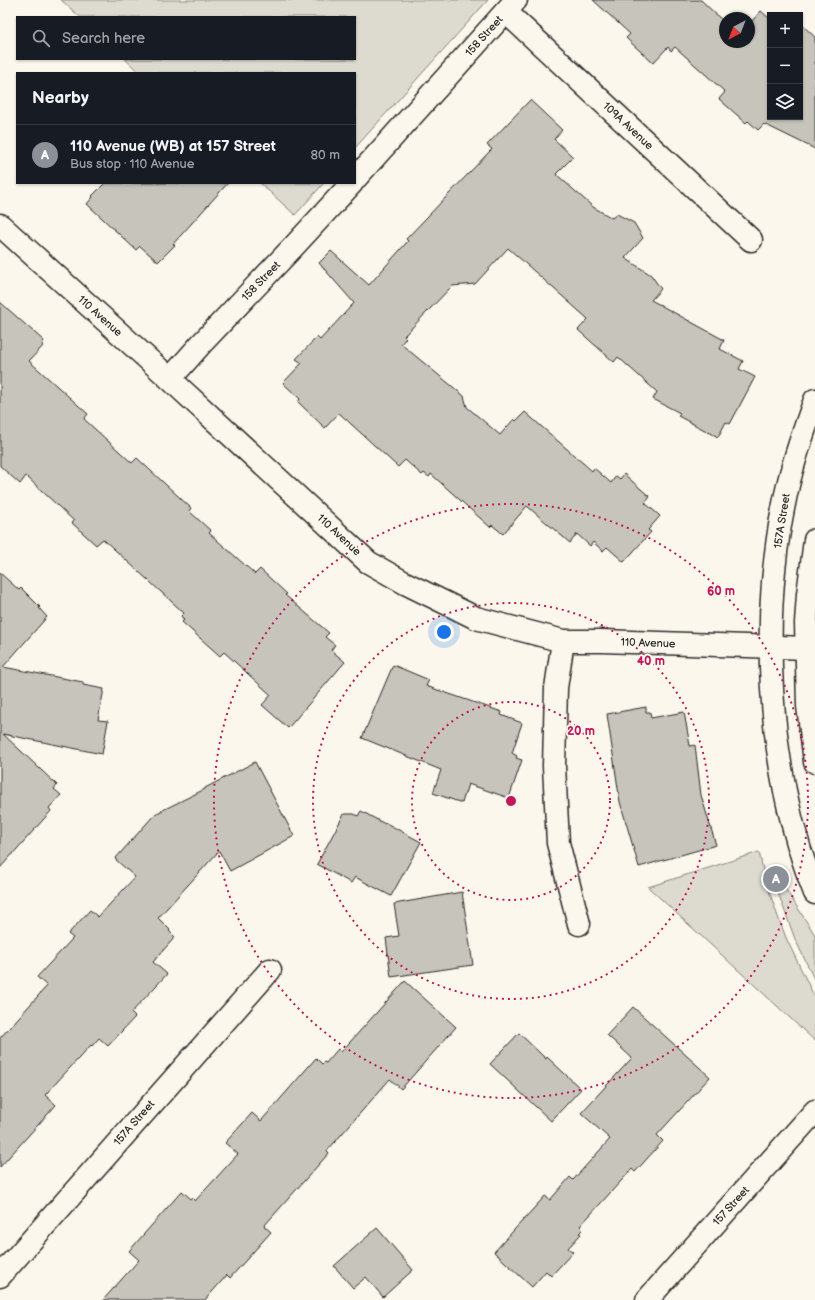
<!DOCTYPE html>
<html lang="en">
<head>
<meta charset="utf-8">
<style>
  body { margin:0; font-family:"Balsamiq Sans",sans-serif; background:#20242c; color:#f1f3f6 }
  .controls { position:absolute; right:12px; top:12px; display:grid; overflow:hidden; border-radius:0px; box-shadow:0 1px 3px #0004 }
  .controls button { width:36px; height:36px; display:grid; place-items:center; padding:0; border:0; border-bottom:1px solid #363941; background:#171b24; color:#f1f3f6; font:20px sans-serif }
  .compass { position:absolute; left:719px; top:12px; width:36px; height:36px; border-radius:50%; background:#171b24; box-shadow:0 1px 3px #0004; rotate:222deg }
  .you { position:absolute; left:444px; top:632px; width:14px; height:14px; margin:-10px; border:3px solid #fff; border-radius:50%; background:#1a73e8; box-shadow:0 0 0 6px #1a73e833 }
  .badge { display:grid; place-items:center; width:26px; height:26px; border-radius:50%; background:#8c9099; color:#fff; font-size:13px; font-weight:700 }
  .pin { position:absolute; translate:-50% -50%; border:2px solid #fff; box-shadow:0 1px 4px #0006 }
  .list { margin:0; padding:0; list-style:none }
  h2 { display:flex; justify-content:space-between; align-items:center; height:52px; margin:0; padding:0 16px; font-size:17px }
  h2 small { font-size:13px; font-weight:400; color:#9ea1a6 }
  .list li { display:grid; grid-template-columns:26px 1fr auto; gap:12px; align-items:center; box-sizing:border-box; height:60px; padding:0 16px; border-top:1px solid #363941 }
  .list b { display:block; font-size:15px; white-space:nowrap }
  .list p { margin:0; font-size:13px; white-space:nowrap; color:#9ea1a6 }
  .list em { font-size:13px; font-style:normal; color:#9ea1a6 }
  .icon { flex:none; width:22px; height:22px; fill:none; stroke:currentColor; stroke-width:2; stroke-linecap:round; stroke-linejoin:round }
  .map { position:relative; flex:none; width:815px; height:1300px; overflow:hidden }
  .search { position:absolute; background:#171b24; box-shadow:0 1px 3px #0004; left:16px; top:16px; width:340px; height:44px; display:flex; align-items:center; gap:10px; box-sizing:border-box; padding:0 14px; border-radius:0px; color:#9ea1a6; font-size:15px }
  .panel { position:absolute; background:#171b24; box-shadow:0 1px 3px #0004; left:16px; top:72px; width:340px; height:112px; border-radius:0px }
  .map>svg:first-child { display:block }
</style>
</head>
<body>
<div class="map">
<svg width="815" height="1300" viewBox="0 0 815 1300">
  <rect width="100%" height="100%" fill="#fbf7ec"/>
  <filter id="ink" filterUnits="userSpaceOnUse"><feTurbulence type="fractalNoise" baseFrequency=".025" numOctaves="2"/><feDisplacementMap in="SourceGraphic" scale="8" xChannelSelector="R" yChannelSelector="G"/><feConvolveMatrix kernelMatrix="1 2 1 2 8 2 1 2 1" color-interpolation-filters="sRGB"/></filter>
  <g filter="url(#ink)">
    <!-- green -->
    <g fill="#dddad0" stroke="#84827e">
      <path d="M61 0H488L355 148V73H140L125 59H355V17H80Z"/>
      <path d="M260 183H324L295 215Z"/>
      <path d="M759 852 765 879 778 917 787 940 815 998V1041L648 887Z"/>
      <path d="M785 888 815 935V981L795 939 777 890Z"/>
    </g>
    <!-- building -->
    <g fill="#c7c4bc" stroke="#2b2b2b">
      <path d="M593 0H701L725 23V42H749V24L761 11 770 19V117H800V23L815 37V149L764 124 758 130 748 121 746 123 719 99 725 92 675 47 671 51 668 47 653 63 626 38 630 34Z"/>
      <path d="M530 100 562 130 554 139 573 157 556 174 593 207 612 218 617 214 634 223 643 238 625 258 651 275 661 289 651 300 724 340 720 349 743 361 739 369 755 377 730 424 726 422 718 437 678 416 680 413 653 399 657 392 618 357 614 362 578 330 588 319 508 248 475 284 452 286 404 336 406 338 401 344 464 396 467 407 500 435 514 419 516 421 525 412 592 471 594 468 611 483 616 476 620 479 624 474 650 497 645 503 660 516 648 530 651 532 624 562 607 547 603 551 593 542 590 546 577 534 570 543 527 506 503 534 492 525 490 527 431 474 429 477 424 473 422 475 405 460 398 467 339 413 325 428 298 402 300 399 283 383 302 363 296 359 317 337 320 340 354 303 319 263 331 251 369 285 408 241 406 239 492 149 487 145Z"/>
      <path d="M105 183H228L173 244 175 245 158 262 140 246 136 250 87 204 93 197 92 196Z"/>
      <path d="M0 302 44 341 42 344 43 346 29 361 88 414 84 419 132 463 137 458 191 508 189 511 211 531 209 533 255 574 260 569 287 594 285 595 329 633 325 637 335 645 331 650 345 662 288 728 262 705 271 695 224 652 220 656 182 622 184 620 181 616 184 613 103 539 96 545 72 523 74 521 26 476 20 484 0 466Z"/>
      <path d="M0 573 19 590 21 588 40 607 39 608 47 617 3 667 83 682V685L104 689 98 720 108 721 102 754 3 734 57 785 54 789 61 795 49 808 51 811 0 868Z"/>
      <path d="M393 665 429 680 426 686 502 712 501 715 522 723 512 753 517 756 516 758 522 760 509 798 468 784 462 803 433 793 441 770 362 738Z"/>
      <path d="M646 707V712H650L651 718 684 712 690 746 695 745 701 795 716 845 639 867 620 802 607 714Z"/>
      <path d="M255 762 294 836 230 871 219 851 158 918 170 930 169 931 175 937 153 962 167 974 131 1013 135 1017 108 1046 99 1038 92 1046 91 1045 45 1095 56 1105 0 1167V1038L47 986 37 977 73 938 68 934 90 910 98 917 135 877 115 859 155 814 205 789V788Z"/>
      <path d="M361 811 385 824 386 823 421 842 391 896 355 877 351 883 317 864 344 814H354L358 816Z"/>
      <path d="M462 892 473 965 391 977 386 938 399 936 394 904Z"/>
      <path d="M405 981 456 1027 401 1089 390 1079 327 1151 329 1153 264 1226 271 1232 230 1278 227 1275 205 1300H103L139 1260 129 1251 182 1191 191 1199 192 1198 195 1201 238 1154 225 1143 252 1113 261 1121 316 1058 322 1064 324 1062 326 1063 338 1049 341 1052Z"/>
      <path d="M633 1007 710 1077 657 1135 663 1141 635 1172 632 1169 580 1226 583 1229 579 1233 581 1234 568 1248 573 1252 551 1276 546 1271 532 1287 494 1252 545 1196 550 1200 570 1177 573 1180 610 1139 581 1113 632 1058 607 1035Z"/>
      <path d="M519 1033 546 1059 547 1057 581 1089 551 1121 490 1064Z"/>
      <path d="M377 1228 413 1270 383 1297 366 1277 353 1288 334 1266Z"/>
    </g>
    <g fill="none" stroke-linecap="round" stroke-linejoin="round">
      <defs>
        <g id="minor">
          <path d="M506 12 751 240"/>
          <path d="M355 179 516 0"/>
          <path d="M0 225 170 379 368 562 405 583 476 618 563 641H602L807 648"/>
          <path d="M170 379 201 344 295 245 352 183"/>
          <path d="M815 400C805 427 796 453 789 481 758 610 766 769 815 893"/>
          <path d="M815 540 808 594 806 623 808 706 815 762"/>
          <path d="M563 641 556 688 554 766 558 843 579 924"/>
          <path d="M0 1276 270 970"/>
          <path d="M647 1300 815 1111"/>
        </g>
      </defs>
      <!-- minor casing -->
      <use href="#minor" stroke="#2b2b2b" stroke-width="25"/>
      <!-- minor -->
      <use href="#minor" stroke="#fbf7ec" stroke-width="22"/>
    </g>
  </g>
  <!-- distance rings -->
  <g fill="none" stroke="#c2185b" stroke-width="2" stroke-dasharray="2 4">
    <circle cx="511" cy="801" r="99"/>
    <circle cx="511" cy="801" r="198"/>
    <circle cx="511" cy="801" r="297"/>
  </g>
  <g text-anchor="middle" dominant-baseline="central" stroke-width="3.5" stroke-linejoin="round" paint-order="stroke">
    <!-- street labels -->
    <g font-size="11" fill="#2b2b2b" stroke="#fbf7ec">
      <text transform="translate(484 36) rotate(-48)">158 Street</text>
      <text transform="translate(628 126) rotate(43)">109A Avenue</text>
      <text transform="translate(261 281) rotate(-46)">158 Street</text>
      <text transform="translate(100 316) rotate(42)">110 Avenue</text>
      <text transform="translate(782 521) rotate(-81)">157A Street</text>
      <text transform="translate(339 535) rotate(43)">110 Avenue</text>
      <text transform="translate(648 643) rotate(2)">110 Avenue</text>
      <text transform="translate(134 1123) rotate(-49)">157A Street</text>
      <text transform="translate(731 1206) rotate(-48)">157 Street</text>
    </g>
  </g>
  <circle cx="511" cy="801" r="6" fill="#c2185b" stroke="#fbf7ec" stroke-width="2"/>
  <g font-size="12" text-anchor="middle" font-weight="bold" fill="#c2185b" stroke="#fbf7ec" stroke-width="3.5" stroke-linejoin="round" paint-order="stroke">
    <text x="721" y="595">60 m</text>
    <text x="651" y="665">40 m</text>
    <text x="581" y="735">20 m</text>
  </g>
</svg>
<div class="controls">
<button>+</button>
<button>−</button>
<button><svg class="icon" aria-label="layers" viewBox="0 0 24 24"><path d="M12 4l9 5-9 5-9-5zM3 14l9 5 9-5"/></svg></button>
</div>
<svg class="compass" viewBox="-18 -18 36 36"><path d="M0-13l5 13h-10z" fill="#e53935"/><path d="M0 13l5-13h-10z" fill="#9ea1a6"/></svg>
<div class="you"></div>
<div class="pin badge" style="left:776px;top:879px">A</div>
<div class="search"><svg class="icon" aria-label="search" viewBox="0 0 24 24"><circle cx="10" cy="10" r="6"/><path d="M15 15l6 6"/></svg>Search here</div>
<section class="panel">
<h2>Nearby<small></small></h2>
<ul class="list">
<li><span class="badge">A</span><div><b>110 Avenue (WB) at 157 Street</b><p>Bus stop · 110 Avenue</p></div><em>80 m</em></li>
</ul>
</section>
</div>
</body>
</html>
